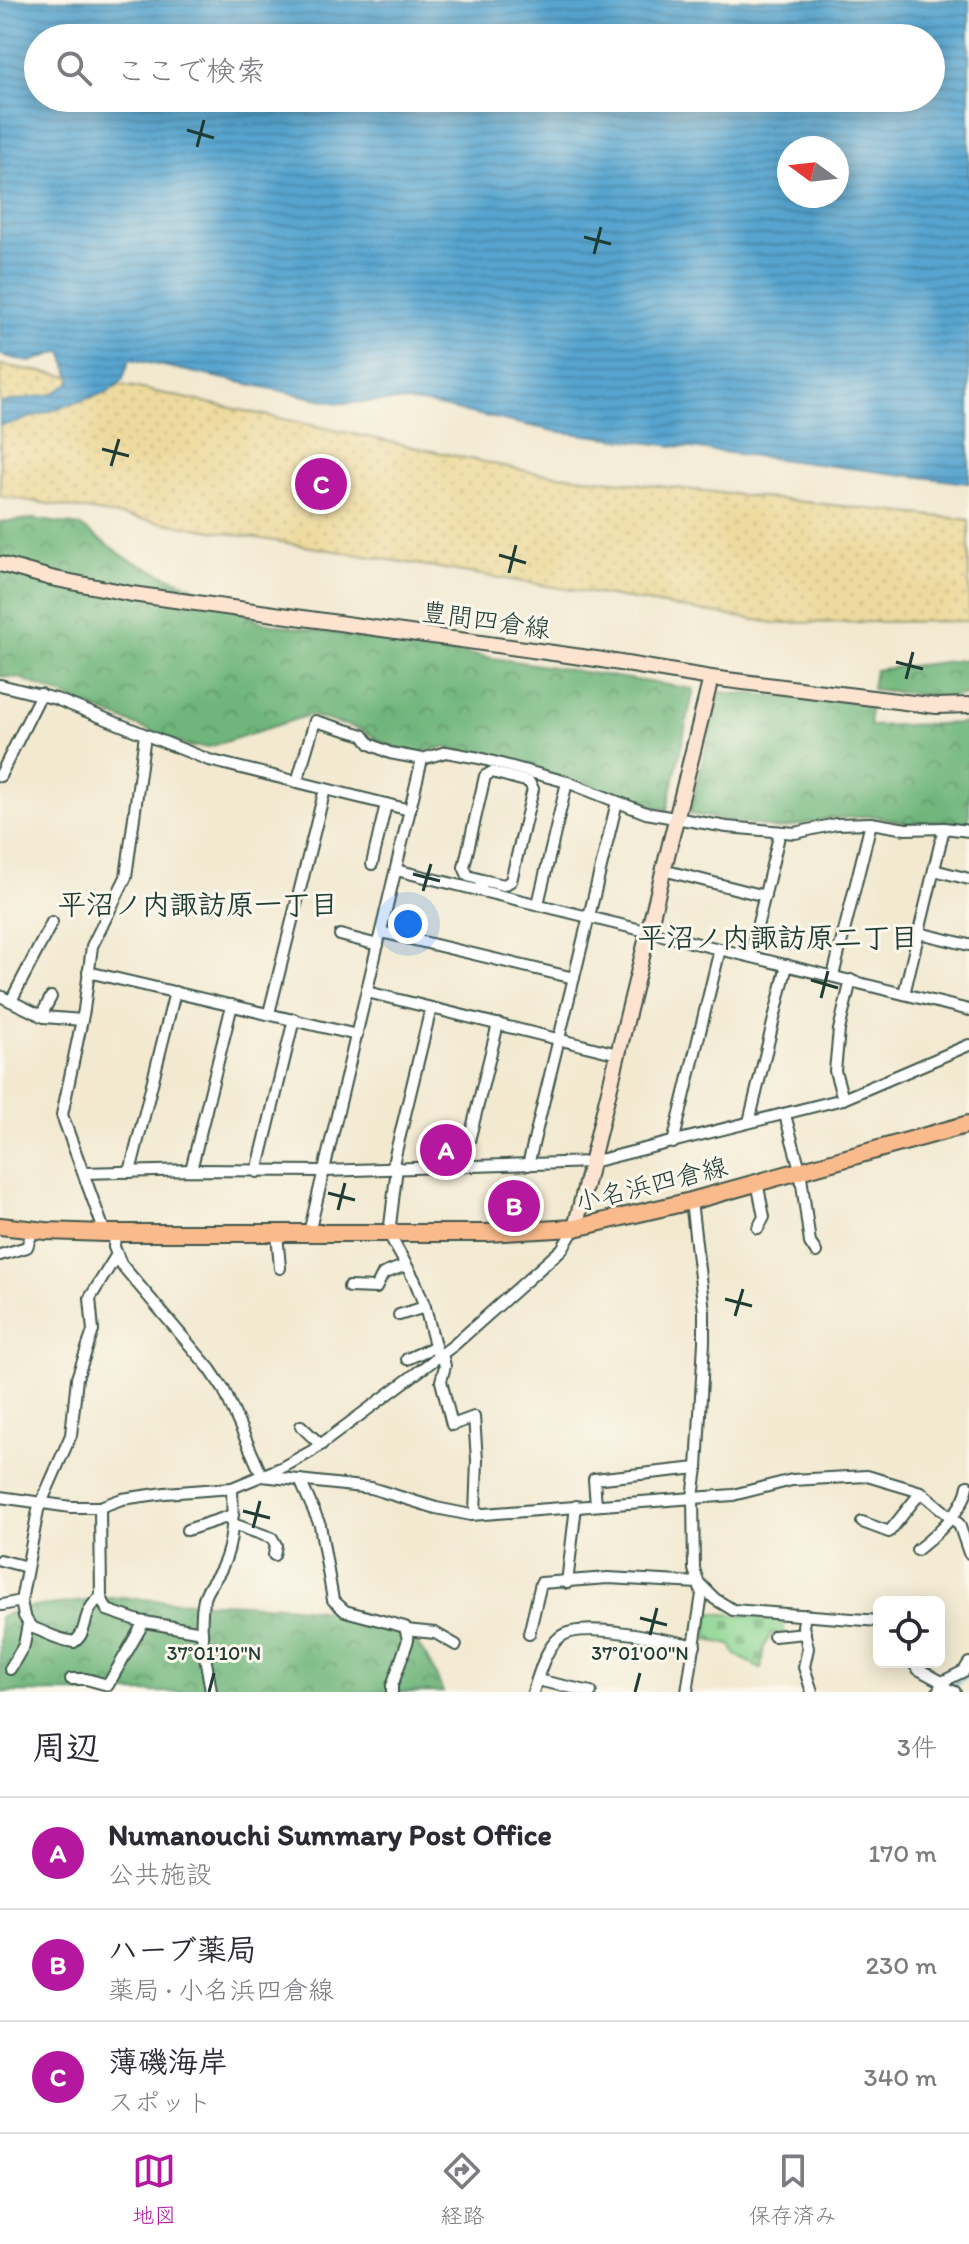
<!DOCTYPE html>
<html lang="ja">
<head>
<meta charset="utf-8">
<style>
  body { margin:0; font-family:Itim,"Klee One",sans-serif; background:#f2f2f3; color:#2b2b33 }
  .controls { position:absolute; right:24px; bottom:24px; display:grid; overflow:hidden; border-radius:12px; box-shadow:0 4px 20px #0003 }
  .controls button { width:72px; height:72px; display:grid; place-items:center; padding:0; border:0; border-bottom:2px solid #e1e1e2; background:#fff; color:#2b2b33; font:40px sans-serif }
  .compass { position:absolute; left:777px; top:136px; width:72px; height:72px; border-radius:50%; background:#fff; box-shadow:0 4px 20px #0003; rotate:285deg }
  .you { position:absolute; left:408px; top:924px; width:28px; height:28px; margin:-20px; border:6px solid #fff; border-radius:50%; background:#1a73e8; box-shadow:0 0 0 12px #1a73e833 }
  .badge { display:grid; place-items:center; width:52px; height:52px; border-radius:50%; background:#b5179e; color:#fff; font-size:26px; font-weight:700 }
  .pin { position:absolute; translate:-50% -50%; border:4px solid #fff; box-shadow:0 2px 8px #0006 }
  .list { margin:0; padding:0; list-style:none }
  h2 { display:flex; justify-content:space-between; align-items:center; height:104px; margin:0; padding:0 32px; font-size:34px }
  h2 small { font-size:26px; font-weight:400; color:#7c7c81 }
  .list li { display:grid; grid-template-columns:52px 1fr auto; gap:24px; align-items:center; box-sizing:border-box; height:112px; padding:0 32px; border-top:2px solid #e1e1e2 }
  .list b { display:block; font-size:30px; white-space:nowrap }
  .list p { margin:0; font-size:26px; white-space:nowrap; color:#7c7c81 }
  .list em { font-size:26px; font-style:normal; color:#7c7c81 }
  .icon { flex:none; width:44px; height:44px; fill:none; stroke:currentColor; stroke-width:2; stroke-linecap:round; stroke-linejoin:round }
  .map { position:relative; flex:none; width:969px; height:1692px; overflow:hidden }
  .search { position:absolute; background:#fff; box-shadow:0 4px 20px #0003; left:24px; right:24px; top:24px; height:88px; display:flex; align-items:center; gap:20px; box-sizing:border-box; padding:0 28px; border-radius:44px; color:#7c7c81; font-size:30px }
  .sheet { height:440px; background:#fff }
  nav { display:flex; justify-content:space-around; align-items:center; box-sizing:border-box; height:112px; border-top:2px solid #e1e1e2; background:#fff; font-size:22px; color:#7c7c81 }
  nav a { display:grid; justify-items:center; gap:4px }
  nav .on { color:#b5179e }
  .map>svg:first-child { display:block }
</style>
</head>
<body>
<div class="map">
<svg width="969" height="1692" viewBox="0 0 969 1692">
  <defs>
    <pattern id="forest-crowns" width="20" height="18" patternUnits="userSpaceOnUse" patternTransform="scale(2)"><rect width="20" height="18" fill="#70b67c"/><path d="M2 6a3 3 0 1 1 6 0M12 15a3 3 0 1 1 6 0" fill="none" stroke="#5b9566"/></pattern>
    <pattern id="sand-dots" width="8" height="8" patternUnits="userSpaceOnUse" patternTransform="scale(2)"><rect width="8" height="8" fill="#eeda9e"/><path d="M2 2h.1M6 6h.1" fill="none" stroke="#ccbc89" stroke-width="1.8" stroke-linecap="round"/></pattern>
    <pattern id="cemetery-stones" width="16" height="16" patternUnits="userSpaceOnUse" patternTransform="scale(2)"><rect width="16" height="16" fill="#8bd592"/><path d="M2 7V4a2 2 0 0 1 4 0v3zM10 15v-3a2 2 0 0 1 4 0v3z" fill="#71ae78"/></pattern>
    <pattern id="water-rules" width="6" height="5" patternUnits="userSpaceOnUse" patternTransform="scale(2)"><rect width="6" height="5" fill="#56a4cf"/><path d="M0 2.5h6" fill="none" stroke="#4787a9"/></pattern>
  </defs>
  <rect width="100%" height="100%" fill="#fbf7ec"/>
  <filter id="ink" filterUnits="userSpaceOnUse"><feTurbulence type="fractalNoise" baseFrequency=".0125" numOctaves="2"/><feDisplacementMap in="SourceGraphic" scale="16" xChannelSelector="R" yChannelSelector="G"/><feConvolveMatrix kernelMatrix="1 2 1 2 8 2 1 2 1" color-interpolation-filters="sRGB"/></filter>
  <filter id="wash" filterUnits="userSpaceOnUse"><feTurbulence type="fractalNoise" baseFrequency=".006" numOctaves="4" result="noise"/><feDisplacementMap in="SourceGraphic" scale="32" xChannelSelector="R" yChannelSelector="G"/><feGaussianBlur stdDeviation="1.8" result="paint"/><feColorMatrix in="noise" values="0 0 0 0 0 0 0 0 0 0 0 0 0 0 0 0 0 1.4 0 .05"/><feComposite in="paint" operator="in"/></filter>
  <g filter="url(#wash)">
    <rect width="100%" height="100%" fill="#f2e9d0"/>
    <!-- forest -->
    <g fill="url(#forest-crowns)" stroke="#487a58" stroke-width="2">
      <path d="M34 519 80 526 128 559 212 596 261 622 694 689 667 810 444 747 421 753 389 747 363 730 309 715 209 747H190L20 678 0 676V522Z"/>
      <path d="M969 659V695L942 697 872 689 875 670Z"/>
      <path d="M720 692 870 703V726L969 723V824L941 821 908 823 873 816 833 818 779 829 689 814Z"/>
      <path d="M122 1597C200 1607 278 1599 355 1616 374 1621 396 1626 412 1639 426 1652 436 1674 443 1692H0V1617L23 1608Z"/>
    </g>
    <!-- sand -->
    <path fill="url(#sand-dots)" stroke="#868c69" stroke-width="2" d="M0 365 133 387 531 472 969 520V621L774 623 0 496Z"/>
    <!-- cemetery -->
    <path fill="url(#cemetery-stones)" stroke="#558963" stroke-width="2" d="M709 1613 785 1618 783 1633H771L764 1648 761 1669 736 1655 731 1645 707 1640Z"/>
    <!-- water -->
    <path fill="url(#water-rules)" stroke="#3a7082" stroke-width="2" fill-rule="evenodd" d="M0 0H969V483L554 431 428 404 400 401 338 403 130 359 122 381 108 392 14 423 0 425V403L52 394 70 383 71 378 62 351 30 362 0 355ZM38 38H931V98H38ZM789 148H837V196H789Z"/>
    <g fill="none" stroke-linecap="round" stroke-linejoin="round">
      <!-- stream -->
      <path stroke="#56a4cf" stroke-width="3" d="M953 1686 966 1676"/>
    </g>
  </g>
  <g filter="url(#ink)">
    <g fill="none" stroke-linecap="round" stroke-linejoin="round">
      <defs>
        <g id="street">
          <path d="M0 685 56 699 209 760 410 810"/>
          <path d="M0 776 41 694"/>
          <path d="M297 782 315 721 363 735 370 744 390 753 422 759 446 752 479 758 567 782 646 813 727 827 795 833 836 824 871 823 906 829 944 828 969 831"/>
          <path d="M372 864 386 804"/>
          <path d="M396 870 969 1010"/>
          <path d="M663 870 765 896"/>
          <path d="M934 870 969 879"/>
          <path d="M480 890 482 880 504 885 511 881 533 789 529 782 492 772 485 776 464 867 468 876 482 880"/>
          <path d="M538 904 567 782"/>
          <path d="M381 932 574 978"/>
          <path d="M919 933 969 945"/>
          <path d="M340 935 378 945"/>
          <path d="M750 956 780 832"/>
          <path d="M88 972 357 1035"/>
          <path d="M833 976 871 823"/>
          <path d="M367 992 618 1054"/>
          <path d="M904 994 944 828"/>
          <path d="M0 996 44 1017 82 1020"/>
          <path d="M11 1001 52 922"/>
          <path d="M269 1013 325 789"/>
          <path d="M41 1016 51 997"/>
          <path d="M843 1099 835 1071 839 1030 851 980"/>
          <path d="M785 1115 800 1169 810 1243 816 1252"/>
          <path d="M749 1122 787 965"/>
          <path d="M673 1143 720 949"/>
          <path d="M463 1165 498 1024"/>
          <path d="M528 1165 617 802"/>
          <path d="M397 1167 389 1234 415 1281 425 1307 438 1357"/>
          <path d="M392 1168 431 1008"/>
          <path d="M191 1170 232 1005"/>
          <path d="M130 1172 175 992"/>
          <path d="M257 1172 294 1019"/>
          <path d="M84 1173 191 1170 324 1171 592 1162 843 1099 969 1045"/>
          <path d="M757 1182 764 1217 758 1228"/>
          <path d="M105 1233 62 1115 84 1010 92 946 126 877 145 735"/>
          <path d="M115 1233 114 1247 121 1264 210 1369 224 1390 262 1476 371 1488 436 1508 471 1515 733 1495 792 1480 867 1476 921 1492 959 1524 969 1553"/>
          <path d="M277 1233 280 1268"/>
          <path d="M309 1233 422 759"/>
          <path d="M0 1255 27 1247 33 1230"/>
          <path d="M349 1287 376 1288 383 1274 406 1265"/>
          <path d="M399 1315 425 1307"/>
          <path d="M442 1354 445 1366 441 1381 452 1425 474 1417 477 1460 475 1514"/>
          <path d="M407 1359 434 1347"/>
          <path d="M301 1426 321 1445"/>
          <path d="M300 1480 320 1525 333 1600 345 1611 405 1627 408 1640 392 1686V1692"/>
          <path d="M0 1497 71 1507H100L122 1499 165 1493 232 1488 283 1467 312 1451 454 1345 562 1249 575 1228"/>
          <path d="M596 1505 594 1479 697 1468"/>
          <path d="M100 1507 101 1597 107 1610 139 1621 202 1632"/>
          <path d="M862 1522 889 1532 921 1492"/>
          <path d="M233 1524 272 1538 276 1545 274 1555"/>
          <path d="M187 1530 233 1515"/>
          <path d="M917 1550C936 1535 964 1510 968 1486"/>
          <path d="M0 1560 27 1567"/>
          <path d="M567 1583 576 1506"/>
          <path d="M101 1597C80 1612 90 1631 74 1642 54 1639 48 1633 31 1627L24 1616 21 1601 38 1510 71 1435 77 1378 93 1331 90 1298 116 1256"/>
          <path d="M2 1605 21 1601"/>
          <path d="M805 1615 803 1626 808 1648 804 1667 812 1692"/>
          <path d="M406 1630 435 1633 456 1645"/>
          <path d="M529 1634 541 1583 608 1578 699 1583 715 1599 733 1610 879 1621"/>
          <path d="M774 1636 805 1633"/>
          <path d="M912 1662 918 1669 942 1682 938 1692"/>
          <path d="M10 1669 24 1645 28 1624"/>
          <path d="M71 1679H86L108 1685 144 1622"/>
          <path d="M537 1680 591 1692"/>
          <path d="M942 1682 964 1671 969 1663"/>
          <path d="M941 1686 955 1692"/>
          <path d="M211 1692C207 1662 197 1629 204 1599 207 1586 217 1579 222 1567 234 1542 233 1515 232 1488"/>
          <path d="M533 1692C539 1674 545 1649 560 1637 581 1620 668 1640 695 1646"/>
          <path d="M687 1692 702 1594 694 1569 693 1497 697 1468 704 1342V1311L691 1201"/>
        </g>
        <g id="secondary">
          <path d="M0 564 51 578 132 594 596 659 711 678 937 706 969 705"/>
          <path d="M575 1228 711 678"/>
        </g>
        <path id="primary" d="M0 1226 46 1231 105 1233H486L575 1228 691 1201 969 1124"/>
      </defs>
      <!-- street casing -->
      <use href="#street" stroke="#3f574b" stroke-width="14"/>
      <!-- secondary casing -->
      <use href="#secondary" stroke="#3f574b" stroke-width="18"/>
      <!-- primary casing -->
      <use href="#primary" stroke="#3f574b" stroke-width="20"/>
      <!-- street -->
      <use href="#street" stroke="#fff" stroke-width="10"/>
      <!-- secondary -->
      <use href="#secondary" stroke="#fde4d1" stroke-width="14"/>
      <!-- primary -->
      <use href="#primary" stroke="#fabb8c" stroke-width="16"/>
    </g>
  </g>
  <!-- ticks -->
  <path fill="none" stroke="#1f3d34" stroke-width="3" d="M187 130 214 138M197 147 204 120M584 237 611 244M594 254 601 227M102 449 129 456M111 466 119 439M499 555 526 563M509 573 516 545M896 662 923 669M906 679 913 652M413 874 440 881M423 891 431 864M811 980 838 988M821 998 828 971M328 1193 355 1200M338 1210 345 1183M725 1299 752 1306M735 1316 743 1289M243 1511 270 1518M253 1528 260 1501M640 1618 667 1625M650 1635 657 1608M209 1692 214 1673M635 1692 640 1673"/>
  <g text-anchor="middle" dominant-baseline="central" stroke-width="6" stroke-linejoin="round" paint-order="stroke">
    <!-- street labels -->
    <g font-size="26" fill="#1f3d34" stroke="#fbf7ec">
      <text transform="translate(486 620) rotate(8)">豊間四倉線</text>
      <text transform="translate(651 1184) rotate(-14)">小名浜四倉線</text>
    </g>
    <!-- neighbourhood labels -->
    <g font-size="28" font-weight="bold" fill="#1f3d34" stroke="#fbf7ec">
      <text x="198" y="904">平沼ノ内諏訪原一丁目</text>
      <text x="778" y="937">平沼ノ内諏訪原二丁目</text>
    </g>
  </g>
  <g font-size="20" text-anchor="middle" fill="#1f3d34" stroke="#fbf7ec" stroke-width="6" stroke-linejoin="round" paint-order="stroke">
    <text x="214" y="1660">37°01'10"N</text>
    <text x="640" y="1660">37°01'00"N</text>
  </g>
</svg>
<div class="controls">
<button><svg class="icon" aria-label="locate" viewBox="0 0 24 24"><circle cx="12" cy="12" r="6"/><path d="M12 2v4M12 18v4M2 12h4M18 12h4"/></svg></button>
</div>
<svg class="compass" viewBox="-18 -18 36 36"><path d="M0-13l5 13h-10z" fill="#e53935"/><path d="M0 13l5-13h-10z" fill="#7c7c81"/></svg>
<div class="you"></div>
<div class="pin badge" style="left:446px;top:1150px">A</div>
<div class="pin badge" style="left:514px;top:1206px">B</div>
<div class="pin badge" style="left:321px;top:484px">C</div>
<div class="search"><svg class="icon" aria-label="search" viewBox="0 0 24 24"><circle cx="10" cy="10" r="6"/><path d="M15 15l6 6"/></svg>ここで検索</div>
</div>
<section class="sheet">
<h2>周辺<small>3件</small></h2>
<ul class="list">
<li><span class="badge">A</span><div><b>Numanouchi Summary Post Office</b><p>公共施設</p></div><em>170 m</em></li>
<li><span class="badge">B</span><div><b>ハーブ薬局</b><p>薬局 · 小名浜四倉線</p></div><em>230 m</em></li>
<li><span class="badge">C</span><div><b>薄磯海岸</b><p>スポット</p></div><em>340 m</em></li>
</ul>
</section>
<nav>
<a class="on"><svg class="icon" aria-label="map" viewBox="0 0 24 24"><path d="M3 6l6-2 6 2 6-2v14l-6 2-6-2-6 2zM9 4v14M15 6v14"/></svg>地図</a>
<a><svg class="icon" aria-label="directions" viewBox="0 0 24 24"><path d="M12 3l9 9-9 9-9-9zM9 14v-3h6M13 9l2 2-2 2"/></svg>経路</a>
<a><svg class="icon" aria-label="saved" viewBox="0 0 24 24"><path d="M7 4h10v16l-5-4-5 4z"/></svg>保存済み</a>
</nav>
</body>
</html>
